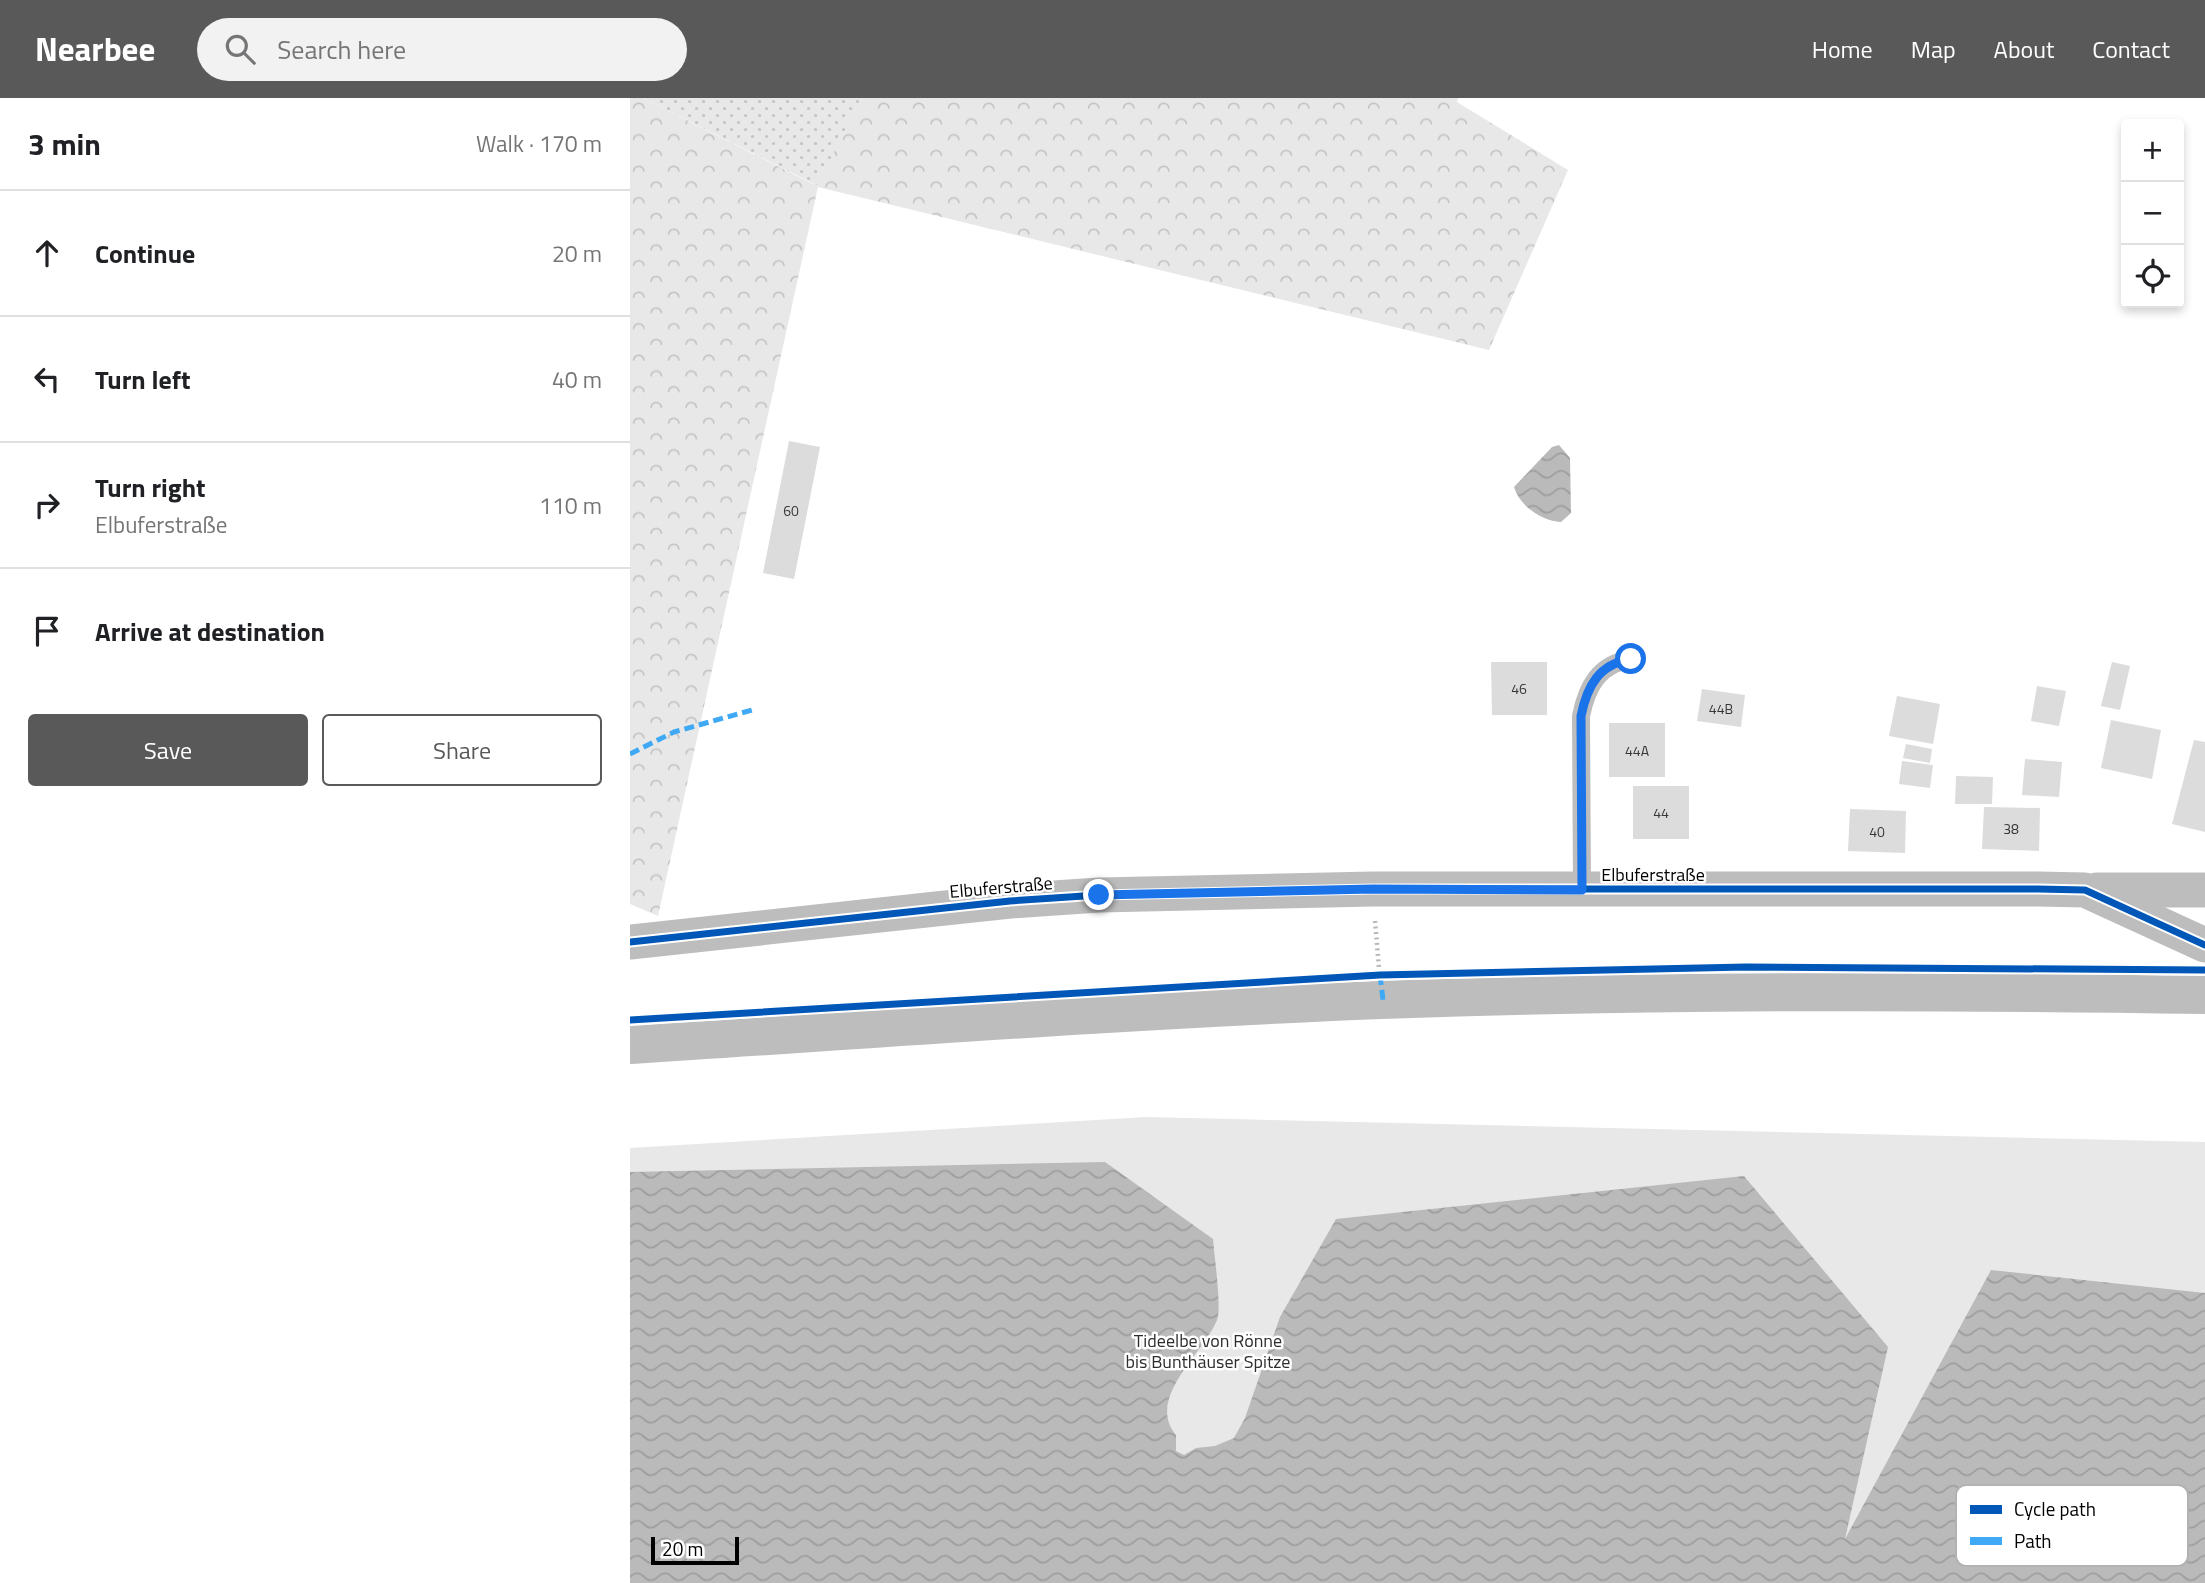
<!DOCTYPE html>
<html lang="en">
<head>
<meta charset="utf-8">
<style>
  body { margin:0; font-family:"Titillium Web",sans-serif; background:#f2f2f2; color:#202124 }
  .controls { position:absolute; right:21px; top:21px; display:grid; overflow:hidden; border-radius:7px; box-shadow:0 4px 10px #0003 }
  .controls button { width:63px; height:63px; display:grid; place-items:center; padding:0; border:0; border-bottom:2px solid #e0e0e0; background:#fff; color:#202124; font:35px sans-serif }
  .scale { position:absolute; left:21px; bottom:18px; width:88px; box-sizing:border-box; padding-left:7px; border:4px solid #000; border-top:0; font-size:19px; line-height:24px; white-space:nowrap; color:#000; -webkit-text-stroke:5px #fff; paint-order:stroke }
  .stop { position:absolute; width:21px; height:21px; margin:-16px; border:5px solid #1a73e8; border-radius:50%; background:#fff }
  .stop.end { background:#1a73e8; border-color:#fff; box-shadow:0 2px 7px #0008 }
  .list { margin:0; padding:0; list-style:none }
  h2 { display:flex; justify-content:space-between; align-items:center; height:91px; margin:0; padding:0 28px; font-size:30px }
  h2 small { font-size:23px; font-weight:400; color:#757577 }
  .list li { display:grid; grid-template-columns:46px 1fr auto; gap:21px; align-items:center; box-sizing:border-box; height:126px; padding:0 28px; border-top:2px solid #e0e0e0 }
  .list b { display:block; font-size:26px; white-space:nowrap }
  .list p { margin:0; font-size:23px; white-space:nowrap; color:#757577 }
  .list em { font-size:23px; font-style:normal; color:#757577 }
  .actions { display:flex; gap:14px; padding:21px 28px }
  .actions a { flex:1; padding:16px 0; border:2px solid #595959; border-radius:7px; text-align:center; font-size:24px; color:#595959 }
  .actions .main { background:#595959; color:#fff }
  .icon { flex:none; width:38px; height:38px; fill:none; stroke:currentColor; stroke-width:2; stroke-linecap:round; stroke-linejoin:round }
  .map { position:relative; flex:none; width:1575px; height:1485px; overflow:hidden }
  header { display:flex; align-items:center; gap:42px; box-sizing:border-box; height:98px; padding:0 35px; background:#595959; color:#fff }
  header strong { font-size:33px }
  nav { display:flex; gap:38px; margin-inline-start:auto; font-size:24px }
  .search { width:490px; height:63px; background:#f2f2f2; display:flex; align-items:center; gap:18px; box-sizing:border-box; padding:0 24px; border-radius:38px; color:#757577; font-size:26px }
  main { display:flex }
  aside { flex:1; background:#fff }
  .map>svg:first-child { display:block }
</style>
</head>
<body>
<header>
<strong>Nearbee</strong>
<div class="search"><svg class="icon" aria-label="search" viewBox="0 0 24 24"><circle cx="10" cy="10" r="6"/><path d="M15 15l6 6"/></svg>Search here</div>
<nav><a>Home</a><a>Map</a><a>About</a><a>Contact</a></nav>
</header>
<main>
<aside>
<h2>3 min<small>Walk · 170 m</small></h2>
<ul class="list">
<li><svg class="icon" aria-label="ahead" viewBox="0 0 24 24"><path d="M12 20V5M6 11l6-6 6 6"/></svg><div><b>Continue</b></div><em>20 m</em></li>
<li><svg class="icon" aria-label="left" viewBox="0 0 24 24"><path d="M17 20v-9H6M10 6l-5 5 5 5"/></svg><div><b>Turn left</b></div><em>40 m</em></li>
<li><svg class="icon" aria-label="right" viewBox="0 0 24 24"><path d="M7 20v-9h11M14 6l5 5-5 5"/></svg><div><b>Turn right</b><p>Elbuferstraße</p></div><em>110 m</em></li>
<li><svg class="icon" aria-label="arrive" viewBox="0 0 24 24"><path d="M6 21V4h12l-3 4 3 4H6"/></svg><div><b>Arrive at destination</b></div></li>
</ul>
<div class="actions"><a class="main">Save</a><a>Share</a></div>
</aside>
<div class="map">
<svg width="1575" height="1485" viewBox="0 0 1575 1485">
  <defs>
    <pattern id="grass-dots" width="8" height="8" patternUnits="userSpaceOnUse" patternTransform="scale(1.75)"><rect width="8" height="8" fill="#e8e8e8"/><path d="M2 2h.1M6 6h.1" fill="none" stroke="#c5c5c5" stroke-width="1.8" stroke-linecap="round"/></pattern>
    <pattern id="forest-crowns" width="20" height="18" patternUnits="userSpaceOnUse" patternTransform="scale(1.75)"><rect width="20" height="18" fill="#e8e8e8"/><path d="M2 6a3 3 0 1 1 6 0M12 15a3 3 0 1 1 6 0" fill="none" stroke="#c5c5c5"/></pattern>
    <pattern id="water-waves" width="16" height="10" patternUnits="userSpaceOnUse" patternTransform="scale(1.75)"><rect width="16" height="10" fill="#bababa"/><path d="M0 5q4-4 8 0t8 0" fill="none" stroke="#9e9e9e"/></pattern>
  </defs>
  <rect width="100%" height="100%" fill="#fff"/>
  <!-- grass -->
  <path fill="url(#grass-dots)" d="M13 0H231L188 88Z"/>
  <!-- forest -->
  <path fill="url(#forest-crowns)" d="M0 0H13L187 88 231 0H828L827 4 938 72 859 252 188 89 28 818 0 806Z"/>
  <!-- green -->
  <path fill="#e8e8e8" d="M516 1019 1575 1044V1485H0V1050Z"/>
  <!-- water -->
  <g fill="url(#water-waves)">
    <path d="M929 347 940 360 941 415 931 424C911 423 889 407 884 389L922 349Z"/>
    <path d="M475 1064 583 1141C584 1156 592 1211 587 1222 574 1255 515 1300 546 1337V1353L554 1357 566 1350 585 1348 604 1340 615 1320 650 1219 706 1121 1114 1078 1258 1249 1215 1441 1361 1172 1575 1195V1485H0V1074Z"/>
  </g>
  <!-- building -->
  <g fill="#dcdcdc">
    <path d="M159 343 190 349 164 481 133 475Z"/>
    <path d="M861 564H917V617H862Z"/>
    <path d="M1482 564 1500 568 1490 612 1471 608Z"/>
    <path d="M1407 588 1436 593 1429 628 1401 623Z"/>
    <path d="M1072 591 1115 597 1111 629 1067 623Z"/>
    <path d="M1267 598 1310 606 1303 646 1259 638Z"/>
    <path d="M1481 622 1531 632 1522 681 1471 670Z"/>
    <rect x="979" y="625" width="56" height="54"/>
    <path d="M1564 642 1575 644V734L1542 726Z"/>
    <path d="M1276 646 1302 651 1300 665 1273 660Z"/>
    <path d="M1395 661 1432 664 1429 699 1392 697Z"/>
    <path d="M1272 663 1303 667 1300 690 1269 686Z"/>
    <path d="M1326 678 1363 679 1362 706H1325Z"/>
    <rect x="1003" y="688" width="56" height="53"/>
    <path d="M1354 709 1410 710 1409 753 1352 751Z"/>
    <path d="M1220 711 1276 713 1275 755 1218 753Z"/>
  </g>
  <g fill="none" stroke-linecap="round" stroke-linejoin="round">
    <!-- path -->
    <path stroke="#b8b8b8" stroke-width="4.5" stroke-dasharray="2 3.5" stroke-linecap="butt" d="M745 823 749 870"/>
    <!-- service -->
    <path stroke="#bdbdbd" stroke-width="18" d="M952 792 951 618C957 588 969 566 1001 561"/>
    <!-- minor -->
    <g stroke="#bdbdbd" stroke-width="35">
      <path d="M1467 792H1575"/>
      <path d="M0 844 380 803 469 797 743 791H1408L1455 792 1575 847"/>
    </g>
    <!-- tertiary -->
    <path stroke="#bdbdbd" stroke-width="38" d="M0 947C250 931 501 912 751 902 1026 892 1300 893 1575 897"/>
    <!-- quiet -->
    <g stroke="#3fa9f5" stroke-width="5" stroke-dasharray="10 5" stroke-linecap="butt">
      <path d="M0 656 44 634 122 612"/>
      <path d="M750 877 753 902"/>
    </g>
    <defs>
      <g id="cycleway">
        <path d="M0 844 380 803 469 797 743 791H1408L1455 792 1575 847"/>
        <path d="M0 922 750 877 1116 869 1575 872"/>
      </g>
    </defs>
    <!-- cycleway casing -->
    <use href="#cycleway" stroke="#fff" stroke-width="11"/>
    <!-- cycleway -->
    <use href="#cycleway" stroke="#0057b8" stroke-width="7"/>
  </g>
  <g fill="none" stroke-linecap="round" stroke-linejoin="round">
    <!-- route -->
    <path stroke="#1a73e8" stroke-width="9" d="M469 797 743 791 952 792 951 618C957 588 969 566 1001 561"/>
  </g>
  <g text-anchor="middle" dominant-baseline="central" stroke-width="5" stroke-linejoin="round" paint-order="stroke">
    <!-- number labels -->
    <g font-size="14" fill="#373737">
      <text x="161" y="412">60</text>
      <text x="889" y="590">46</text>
      <text x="1091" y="610">44B</text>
      <text x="1007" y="652">44A</text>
      <text x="1031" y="714">44</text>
      <text x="1381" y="730">38</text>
      <text x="1247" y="733">40</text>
    </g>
    <!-- street labels -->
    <g font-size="18" fill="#000" stroke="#fff">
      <text x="1023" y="776">Elbuferstraße</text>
      <text transform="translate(371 789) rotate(-5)">Elbuferstraße</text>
    </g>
    <!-- park labels -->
    <g font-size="18" fill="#2d2d2d" stroke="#fff">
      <text x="578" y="1242">Tideelbe von Rönne<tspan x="578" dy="21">bis Bunthäuser Spitze</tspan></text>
    </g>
  </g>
  <!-- legend -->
  <rect x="1326" y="1387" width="232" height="81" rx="10" fill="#fff" stroke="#b2b2b2" stroke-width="2"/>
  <rect x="1340" y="1407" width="32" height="9" fill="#0057b8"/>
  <rect x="1340" y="1439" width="32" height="8" fill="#3fa9f5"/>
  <g font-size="19" fill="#000">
    <text x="1384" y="1418">Cycle path</text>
    <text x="1384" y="1450">Path</text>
  </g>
</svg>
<div class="controls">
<button>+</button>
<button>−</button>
<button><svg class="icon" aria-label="locate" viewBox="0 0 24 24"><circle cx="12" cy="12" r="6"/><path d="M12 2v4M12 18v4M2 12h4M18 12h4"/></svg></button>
</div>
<div class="scale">20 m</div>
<div class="stop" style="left:1001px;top:561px"></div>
<div class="stop end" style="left:469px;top:797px"></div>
</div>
</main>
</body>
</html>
